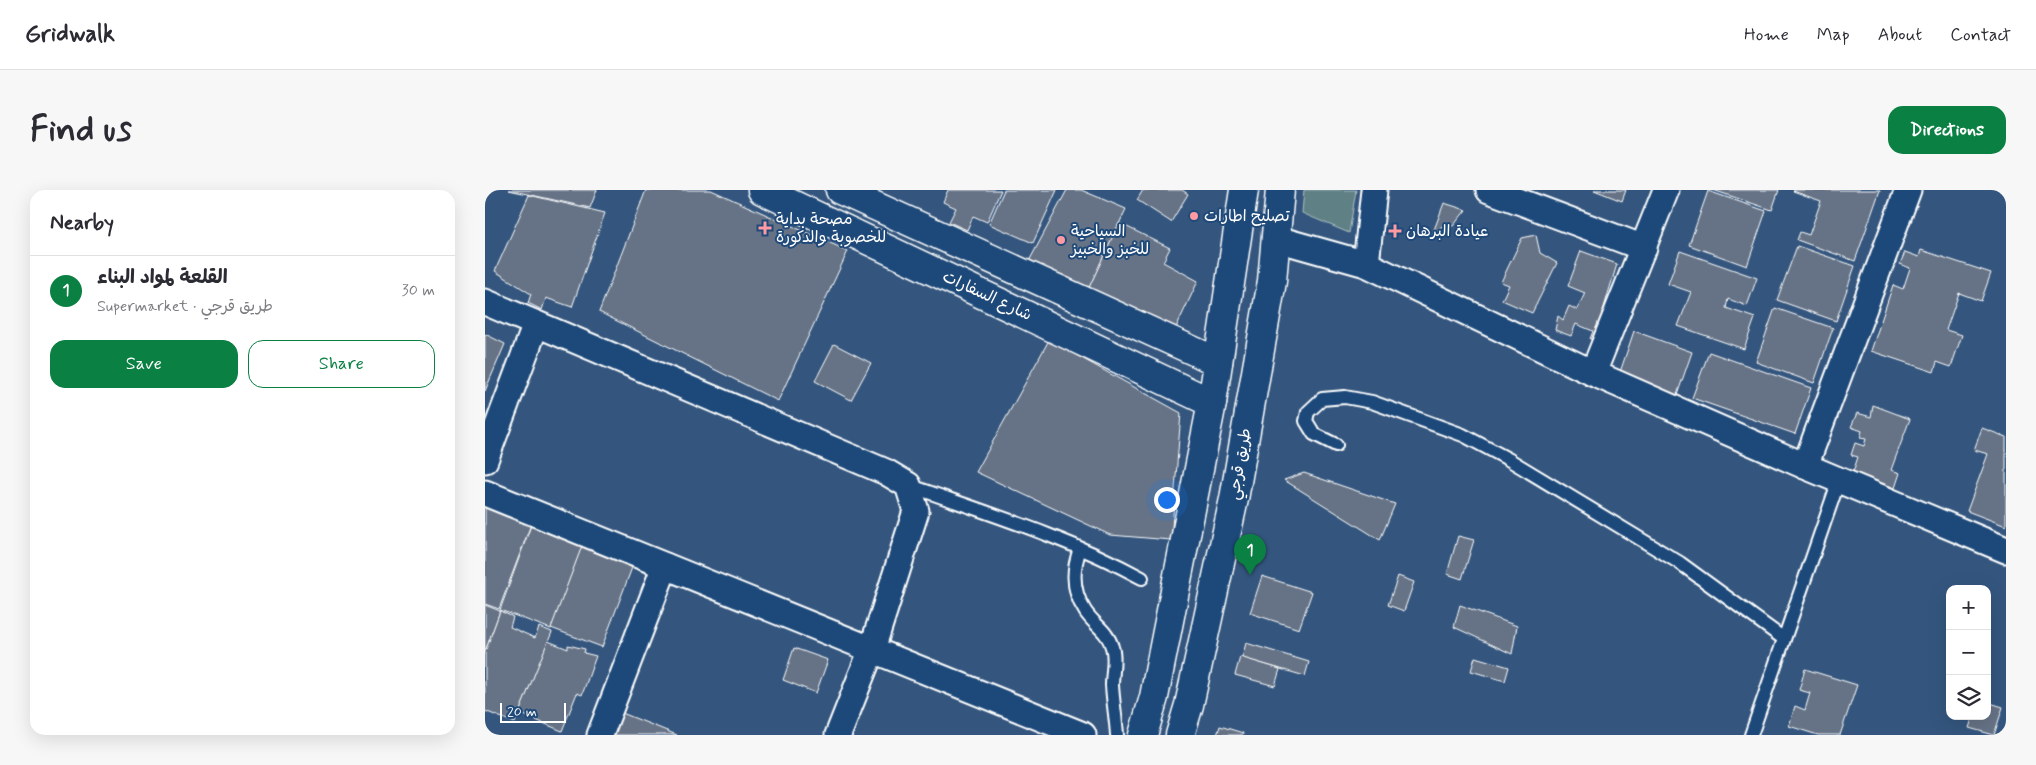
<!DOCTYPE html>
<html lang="en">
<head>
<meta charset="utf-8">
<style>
  body { margin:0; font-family:Mynerve,"Playpen Sans Arabic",sans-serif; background:#f7f7f7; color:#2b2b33 }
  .controls { position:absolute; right:15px; bottom:15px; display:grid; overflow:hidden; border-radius:10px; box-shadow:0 5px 20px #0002 }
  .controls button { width:45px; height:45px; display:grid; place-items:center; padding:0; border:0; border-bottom:1px solid #e1e1e2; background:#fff; color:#2b2b33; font:25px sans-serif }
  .scale { position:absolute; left:15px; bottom:12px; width:66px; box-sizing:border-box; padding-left:5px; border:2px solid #fff; border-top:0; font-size:14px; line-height:18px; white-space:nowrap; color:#fff; -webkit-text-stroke:4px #1f4a7a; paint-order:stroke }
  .you { position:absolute; left:681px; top:309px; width:18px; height:18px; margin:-12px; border:4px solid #fff; border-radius:50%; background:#1a73e8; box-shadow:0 0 0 8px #1a73e833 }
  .badge { display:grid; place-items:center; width:32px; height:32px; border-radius:50%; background:#0b8043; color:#fff; font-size:16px; font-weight:700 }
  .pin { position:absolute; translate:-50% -41px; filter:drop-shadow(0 1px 2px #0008) }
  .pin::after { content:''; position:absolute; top:26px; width:18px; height:15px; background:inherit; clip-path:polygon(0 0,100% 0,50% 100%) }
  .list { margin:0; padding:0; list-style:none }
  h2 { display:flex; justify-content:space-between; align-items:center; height:65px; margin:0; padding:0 20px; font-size:21px }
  h2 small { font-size:16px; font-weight:400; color:#7c7c81 }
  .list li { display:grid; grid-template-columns:32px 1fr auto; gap:15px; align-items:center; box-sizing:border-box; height:70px; padding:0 20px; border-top:1px solid #e1e1e2 }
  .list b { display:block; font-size:19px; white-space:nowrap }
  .list p { margin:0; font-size:16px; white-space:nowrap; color:#7c7c81 }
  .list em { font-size:16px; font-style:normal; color:#7c7c81 }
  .actions { display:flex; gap:10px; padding:15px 20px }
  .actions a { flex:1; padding:11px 0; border:1px solid #0b8043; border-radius:15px; text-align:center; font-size:18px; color:#0b8043 }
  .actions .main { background:#0b8043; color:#fff }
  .icon { flex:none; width:28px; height:28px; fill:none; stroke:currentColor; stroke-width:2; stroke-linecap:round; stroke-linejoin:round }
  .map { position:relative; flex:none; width:1521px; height:545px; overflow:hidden; border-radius:15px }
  header { display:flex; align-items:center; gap:30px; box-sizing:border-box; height:70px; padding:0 25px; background:#fff; border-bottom:1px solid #e1e1e2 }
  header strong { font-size:24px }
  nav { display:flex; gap:28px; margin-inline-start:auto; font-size:18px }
  .intro { display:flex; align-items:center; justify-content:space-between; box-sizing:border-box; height:120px; padding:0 30px }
  h1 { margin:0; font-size:35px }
  .button { padding:12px 22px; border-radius:15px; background:#0b8043; color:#fff; font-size:18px; font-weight:700 }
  main { display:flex; gap:30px; padding:0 30px }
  aside { flex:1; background:#fff; border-radius:15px; box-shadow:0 5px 20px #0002 }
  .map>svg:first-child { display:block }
</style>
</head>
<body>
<header>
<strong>Gridwalk</strong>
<nav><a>Home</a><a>Map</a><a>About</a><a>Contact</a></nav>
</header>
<div class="intro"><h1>Find us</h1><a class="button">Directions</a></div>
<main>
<aside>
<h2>Nearby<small></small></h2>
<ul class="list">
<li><span class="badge">1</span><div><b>القلعة لمواد البناء</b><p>Supermarket · طريق قرجي</p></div><em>30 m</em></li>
</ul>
<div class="actions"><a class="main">Save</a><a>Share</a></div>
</aside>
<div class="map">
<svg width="1521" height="545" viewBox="0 0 1521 545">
  <rect width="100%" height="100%" fill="#34567e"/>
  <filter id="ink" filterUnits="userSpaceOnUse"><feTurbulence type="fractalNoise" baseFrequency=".02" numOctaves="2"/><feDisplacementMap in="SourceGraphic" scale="10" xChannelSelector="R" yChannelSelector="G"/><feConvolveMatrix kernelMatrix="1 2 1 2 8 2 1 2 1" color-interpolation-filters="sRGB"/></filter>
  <g filter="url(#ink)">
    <!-- green -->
    <path fill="#5e8084" stroke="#aec0c2" d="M819 0H871L864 43 817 23Z"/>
    <!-- building -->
    <g fill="#667386" stroke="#fff">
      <path d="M24 0H112L105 18Z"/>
      <path d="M161 0H226L363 61 293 211 114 122Z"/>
      <path d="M463 0H516L502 32 488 26 482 40 464 32 471 18 458 12Z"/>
      <path d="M519 0H572L548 53 504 34Z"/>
      <path d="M582 0H596L641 19 601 104 542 75Z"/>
      <path d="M658 0H697L703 4 686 32 652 10Z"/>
      <path d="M1109 0H1141L1137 11Z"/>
      <path d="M1228 0H1294L1287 20Z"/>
      <path d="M1309 0H1395L1370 71 1312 50 1315 42 1324 45 1336 11 1308 1Z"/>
      <path d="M1223 1 1281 21 1262 76 1204 55Z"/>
      <path d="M44 5 120 23 87 117 61 108 57 120 43 113 46 104 10 81Z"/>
      <path d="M959 13 981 20 968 36H957L946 48Z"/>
      <path d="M634 33 685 58 678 72 713 91 688 144 601 104Z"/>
      <path d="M1051 45 1055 63 1072 73 1047 123 1017 110 1024 95 1016 92 1037 48Z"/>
      <path d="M1312 56 1370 76 1351 131 1292 110Z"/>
      <path d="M1436 60 1506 83 1496 111 1474 103 1461 140 1477 145 1466 177 1452 172 1449 182 1386 161 1408 95 1418 99 1425 78 1415 74 1420 62 1434 67Z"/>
      <path d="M1096 61 1132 74 1114 134 1120 137 1113 152 1105 149 1108 141 1091 134 1086 146 1070 140 1073 126 1078 130 1084 116 1092 120 1100 103 1083 96Z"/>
      <path d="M1195 61 1272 88 1262 116 1243 109 1241 118 1270 128 1259 159 1193 136 1206 102 1183 94Z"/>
      <path d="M1290 118 1348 138 1329 193 1271 172Z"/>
      <path d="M1149 141 1207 162 1191 208 1133 188Z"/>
      <path d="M0 144 20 154 0 201Z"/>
      <path d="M564 150 696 223 686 350 625 345 491 282Z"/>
      <path d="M349 154 386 173 366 210 330 191Z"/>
      <path d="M1224 162 1326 198 1310 244 1207 208Z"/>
      <path d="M1388 215 1425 229 1406 280 1415 283 1410 298 1368 282 1373 267 1366 265 1370 253 1379 256 1381 249 1375 248 1377 241 1366 237 1372 223 1386 227Z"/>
      <path d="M1497 238 1521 247V336L1482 321 1503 264 1489 260Z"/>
      <path d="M819 283 910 314 895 350 799 290Z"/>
      <path d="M0 311 48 329 14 419 0 414Z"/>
      <path d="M48 330 100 349 66 439 15 420Z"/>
      <path d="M973 346 989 350 977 389 962 384Z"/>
      <path d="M100 348 151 367 117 457 66 438Z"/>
      <path d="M777 386 827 402 814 439 765 423Z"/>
      <path d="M913 386 929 392 919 421 903 415Z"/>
      <path d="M0 415 15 421 0 462Z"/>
      <path d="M975 415 1032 436 1027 464 969 437Z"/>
      <path d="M15 421 28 427 25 437 50 448 54 437 67 442 30 533 0 521V462Z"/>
      <path d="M63 451 83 459V455L100 459 99 463 111 466 97 505 92 503 77 541 34 523Z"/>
      <path d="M761 453 824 472 820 486 757 468Z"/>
      <path d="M309 458 343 470 331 503 298 490Z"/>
      <path d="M755 467 795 479 790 496 750 485Z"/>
      <path d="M990 467 1024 477 1020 491 986 481Z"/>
      <path d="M1320 479 1372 495 1355 545H1333L1304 536 1310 516 1320 520 1325 503 1314 500Z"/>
      <path d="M1502 512 1518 517 1509 545 1484 538 1488 526H1502Z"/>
      <path d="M137 523 192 545H128Z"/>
      <path d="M735 536 758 543 757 545H732Z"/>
    </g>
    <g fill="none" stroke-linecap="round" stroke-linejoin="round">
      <defs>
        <g id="lane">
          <path d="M851 255 829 244 821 231 823 222 837 209 860 207 887 212 978 245 1023 269 1195 373 1299 449"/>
          <path d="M423 295C502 323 584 348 657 388"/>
          <path d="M595 359C587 380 587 401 600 421 608 434 623 441 627 457 631 469 627 483 627 495 628 512 631 529 632 545"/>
          <path d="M1266 545 1354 290"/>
        </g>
        <g id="street">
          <path d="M1004 0 1159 58"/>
          <path d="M792 49 881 74 1108 183 1320 276 1521 360"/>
          <path d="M881 74 889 0"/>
          <path d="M0 112 401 282 423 295 431 321 387 459 353 545"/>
          <path d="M1108 183 1181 0"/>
          <path d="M0 270 51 134"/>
          <path d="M1320 276 1423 0"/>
          <path d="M0 303 598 545"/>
          <path d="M115 545 180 376"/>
        </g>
        <g id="secondary">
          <path d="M277 0 727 213"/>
          <path d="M355 0 733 172"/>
        </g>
        <g id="highway">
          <path d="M658 545 669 507 727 213 759 0"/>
          <path d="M695 545 704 515 749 309 787 91 795 0"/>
        </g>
      </defs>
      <!-- lane casing -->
      <use href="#lane" stroke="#fff" stroke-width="16"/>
      <!-- street casing -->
      <use href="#street" stroke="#fff" stroke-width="29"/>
      <!-- secondary casing -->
      <use href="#secondary" stroke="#fff" stroke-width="31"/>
      <!-- highway casing -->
      <use href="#highway" stroke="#fff" stroke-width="31"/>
      <!-- lane -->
      <use href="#lane" stroke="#1f4a7a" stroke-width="12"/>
      <!-- street -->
      <use href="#street" stroke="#1f4a7a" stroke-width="25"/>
      <!-- secondary -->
      <use href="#secondary" stroke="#1f4a7a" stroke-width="28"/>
      <!-- highway -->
      <use href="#highway" stroke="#1f4a7a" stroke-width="28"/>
    </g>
  </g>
  <!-- markers -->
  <g fill="#ff9aa2" stroke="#1f4a7a" stroke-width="2">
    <circle cx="709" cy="26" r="5"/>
    <path d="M277.5 30.5h5v5h5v5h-5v5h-5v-5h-5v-5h5z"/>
    <path d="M907.5 33.5h5v5h5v5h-5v5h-5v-5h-5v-5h5z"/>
    <circle cx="576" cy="50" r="5"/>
  </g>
  <g text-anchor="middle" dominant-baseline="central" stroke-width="4" stroke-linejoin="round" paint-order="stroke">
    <!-- poi labels -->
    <g font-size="16" fill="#fff" stroke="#1f4a7a" text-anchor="start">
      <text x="719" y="26">تصليح اطارات</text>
      <text x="291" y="29">مصحة بداية<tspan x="291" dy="18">للخصوبة والدكورة</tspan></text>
      <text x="586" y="41">السياحية<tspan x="586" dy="18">للخبز والخبيز</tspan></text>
      <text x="921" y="41">عيادة البرهان</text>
    </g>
    <!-- street labels -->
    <g font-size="16" fill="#fff" stroke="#1f4a7a">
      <text transform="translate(502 106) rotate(25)">شارع السفارات</text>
      <text transform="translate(755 274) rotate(-80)">طريق قرجي</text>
    </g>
  </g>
</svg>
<div class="controls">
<button>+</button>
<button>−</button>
<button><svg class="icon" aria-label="layers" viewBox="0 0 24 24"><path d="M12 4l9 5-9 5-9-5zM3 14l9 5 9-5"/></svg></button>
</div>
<div class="scale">20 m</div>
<div class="you"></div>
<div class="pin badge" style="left:765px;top:385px">1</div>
</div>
</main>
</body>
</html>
